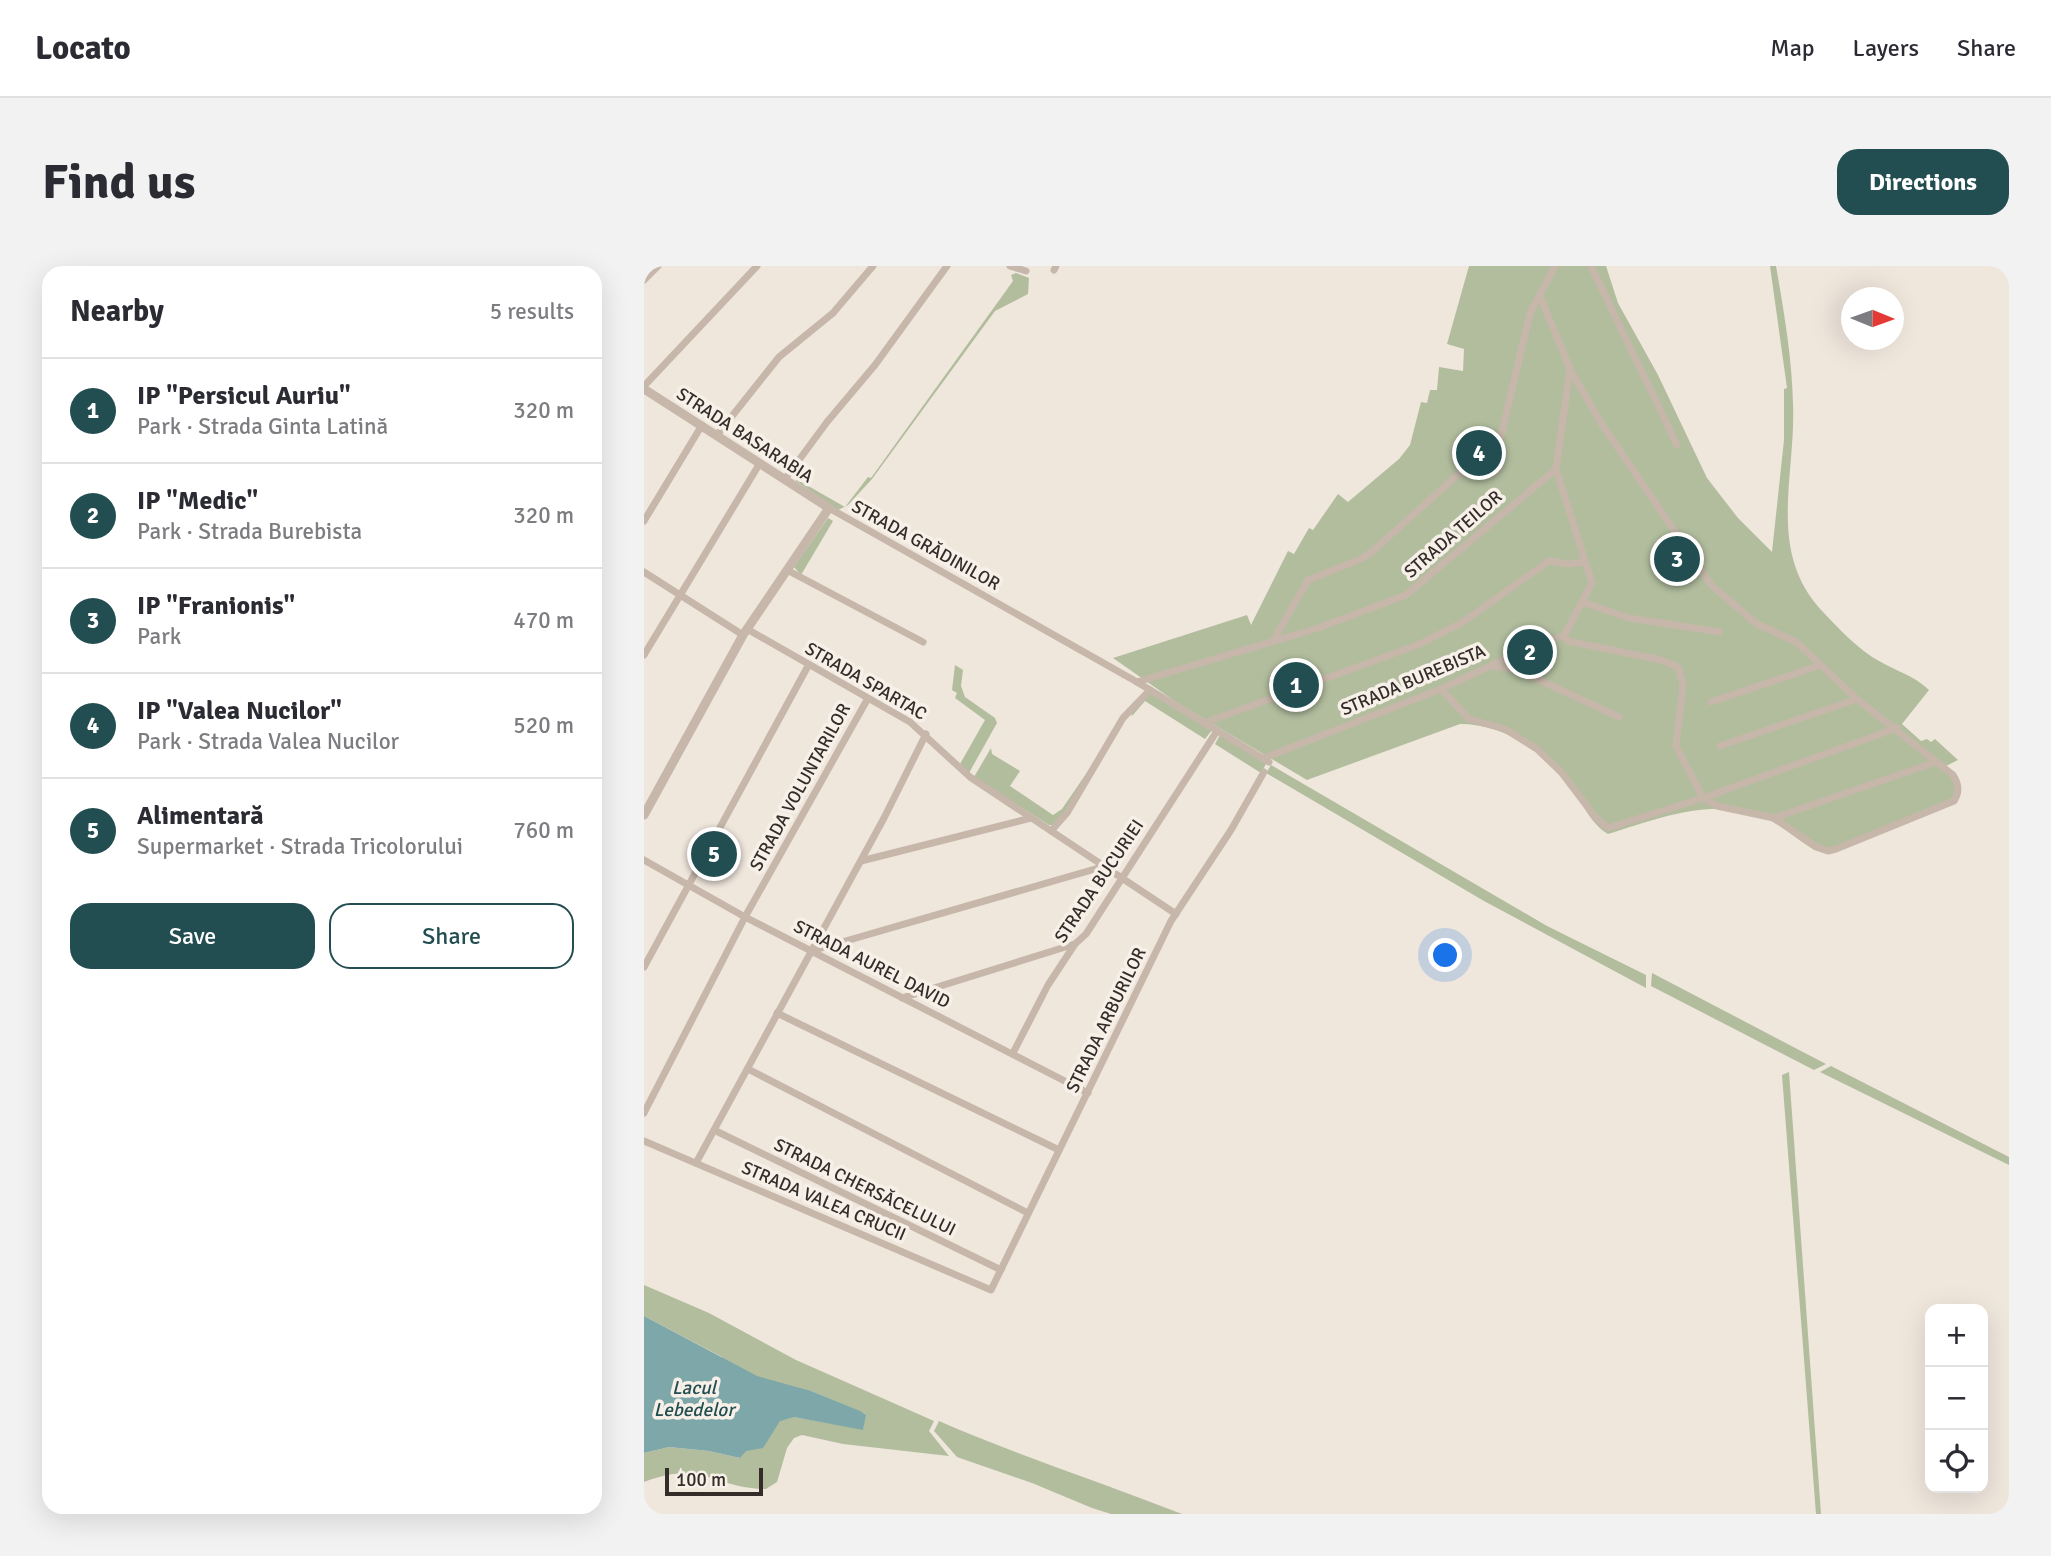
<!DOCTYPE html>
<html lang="en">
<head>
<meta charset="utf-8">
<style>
  body { margin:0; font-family:Signika,sans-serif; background:#f2f2f3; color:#2b2b33 }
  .controls { position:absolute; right:21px; bottom:21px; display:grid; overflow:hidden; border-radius:14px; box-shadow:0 7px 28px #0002 }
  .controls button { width:63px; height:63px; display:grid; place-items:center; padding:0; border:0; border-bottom:2px solid #e1e1e2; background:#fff; color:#2b2b33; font:35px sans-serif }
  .compass { position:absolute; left:1197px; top:21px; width:63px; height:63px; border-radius:50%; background:#fff; box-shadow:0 7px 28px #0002; rotate:91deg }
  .scale { position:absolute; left:21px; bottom:18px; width:98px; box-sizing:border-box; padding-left:7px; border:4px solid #342c28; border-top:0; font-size:19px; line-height:24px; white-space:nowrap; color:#342c28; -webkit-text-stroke:5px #f7f0e8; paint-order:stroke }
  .you { position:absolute; left:802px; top:690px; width:24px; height:24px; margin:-18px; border:5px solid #fff; border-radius:50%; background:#1a73e8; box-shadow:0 0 0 10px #1a73e833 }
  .badge { display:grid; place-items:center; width:46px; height:46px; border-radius:50%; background:#224e51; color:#fff; font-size:23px; font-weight:700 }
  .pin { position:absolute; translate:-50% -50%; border:4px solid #fff; box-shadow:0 2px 7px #0006 }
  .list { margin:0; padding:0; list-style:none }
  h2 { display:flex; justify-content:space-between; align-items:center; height:91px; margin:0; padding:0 28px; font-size:30px }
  h2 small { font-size:23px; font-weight:400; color:#7c7c81 }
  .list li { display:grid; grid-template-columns:46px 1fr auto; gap:21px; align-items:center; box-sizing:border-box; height:105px; padding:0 28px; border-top:2px solid #e1e1e2 }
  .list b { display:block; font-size:26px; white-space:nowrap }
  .list p { margin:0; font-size:23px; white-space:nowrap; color:#7c7c81 }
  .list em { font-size:23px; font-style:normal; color:#7c7c81 }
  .actions { display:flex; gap:14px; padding:21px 28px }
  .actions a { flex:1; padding:16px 0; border:2px solid #224e51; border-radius:21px; text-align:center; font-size:24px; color:#224e51 }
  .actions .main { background:#224e51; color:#fff }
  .icon { flex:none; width:38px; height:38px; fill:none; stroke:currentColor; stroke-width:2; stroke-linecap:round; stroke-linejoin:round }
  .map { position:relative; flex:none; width:1365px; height:1248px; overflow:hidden; border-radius:21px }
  header { display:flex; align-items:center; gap:42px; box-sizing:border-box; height:98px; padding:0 35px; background:#fff; border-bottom:2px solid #e1e1e2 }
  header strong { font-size:33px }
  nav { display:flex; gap:38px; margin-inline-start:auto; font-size:24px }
  .intro { display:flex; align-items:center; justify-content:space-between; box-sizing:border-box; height:168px; padding:0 42px }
  h1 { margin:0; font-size:49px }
  .button { padding:18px 32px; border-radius:21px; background:#224e51; color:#fff; font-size:24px; font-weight:700 }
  main { display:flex; gap:42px; padding:0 42px }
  aside { flex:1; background:#fff; border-radius:21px; box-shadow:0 7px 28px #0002 }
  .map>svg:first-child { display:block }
</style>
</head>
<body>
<header>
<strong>Locato</strong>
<nav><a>Map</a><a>Layers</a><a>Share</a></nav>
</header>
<div class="intro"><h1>Find us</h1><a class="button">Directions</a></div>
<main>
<aside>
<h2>Nearby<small>5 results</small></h2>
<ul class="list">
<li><span class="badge">1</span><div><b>IP &quot;Persicul Auriu&quot;</b><p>Park · Strada Ginta Latină</p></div><em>320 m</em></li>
<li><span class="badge">2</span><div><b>IP &quot;Medic&quot;</b><p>Park · Strada Burebista</p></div><em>320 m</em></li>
<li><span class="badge">3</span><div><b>IP &quot;Franionis&quot;</b><p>Park</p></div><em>470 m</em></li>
<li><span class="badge">4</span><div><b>IP &quot;Valea Nucilor&quot;</b><p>Park · Strada Valea Nucilor</p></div><em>520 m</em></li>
<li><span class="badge">5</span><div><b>Alimentară</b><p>Supermarket · Strada Tricolorului</p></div><em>760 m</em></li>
</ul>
<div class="actions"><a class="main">Save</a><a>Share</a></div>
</aside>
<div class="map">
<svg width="1365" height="1248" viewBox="0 0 1365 1248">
  <rect width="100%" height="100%" fill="#efe6dc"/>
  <!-- green -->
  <g fill="#b2bd9e" fill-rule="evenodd">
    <path d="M825 0H962L974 37 1014 109 1063 212 1094 252 1128 286 1140 174V123L1143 122 1126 0H1132C1140 46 1148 91 1149 138 1152 212 1122 286 1179 346 1194 362 1215 384 1235 395 1252 405 1271 410 1285 424L1258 458 1277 475 1283 473 1287 476 1291 473 1314 494 1302 500 1316 529 1183 588C1161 583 1146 564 1127 555 1073 528 1017 552 964 568 948 559 940 540 930 526 903 488 863 458 816 458L663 514 532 436 469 392 603 349 607 359 644 285 650 288 665 262 669 264 694 228 704 236 755 193 766 179 777 136 783 137 786 124H793L795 101 819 105 820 83 803 78Z"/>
    <path d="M372 7 385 12 384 28 351 45 228 213 204 239 194 244 152 215V213L201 241 224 211 227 212 369 15 367 9Z"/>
    <path d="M184 252 189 255 157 309 150 301Z"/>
    <path d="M311 399 319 404 317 420 321 431 351 452 353 457 325 507 316 498 341 454 311 432 313 427 308 424Z"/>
    <path d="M507 427 568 464 561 473 501 435 488 450 487 447Z"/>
    <path d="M576 469 622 498 617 507 571 478Z"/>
    <path d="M347 482 348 488 376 505 366 520 409 549 418 543 455 489 421 546 409 559H405L330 511Z"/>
    <path d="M627 499 903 660 1002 709V722L840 635 622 507Z"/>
    <path d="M1008 707 1182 798 1170 804 1007 720Z"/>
    <path d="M1187 800 1365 891V899L1176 806Z"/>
    <path d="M1145 806 1177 1248H1172L1138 809Z"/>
    <path d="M0 1019 65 1047 152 1094 290 1155 285 1165 305 1190 199 1178 158 1169 150 1172 143 1182 133 1216 122 1223C70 1223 60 1193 0 1216V1187L25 1181 65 1185 96 1192 78 1091 0 1050ZM167 1125 221 1148 219 1163 150 1151Z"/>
    <path d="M295 1155C375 1190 457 1216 538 1248H467L448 1242 388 1217 313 1191 290 1165Z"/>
  </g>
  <!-- water -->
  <path fill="#7ea7a9" d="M0 1050 113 1110 167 1125 216 1145 222 1149 219 1164 150 1151 136 1155 119 1182 102 1185 96 1192 65 1185 25 1181 0 1187Z"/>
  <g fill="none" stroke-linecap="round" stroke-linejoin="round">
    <!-- minor -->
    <g stroke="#c6b7aa" stroke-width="7">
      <path d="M366 0 382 5"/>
      <path d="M947 0 1033 179"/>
      <path d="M410 4 412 0"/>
      <path d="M0 14 14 0"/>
      <path d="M0 120 113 0"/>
      <path d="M73 169 135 91 189 47 229 0"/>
      <path d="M141 213 183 156 231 99 303 0"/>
      <path d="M185 242 493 416 625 496"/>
      <path d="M0 255 58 159"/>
      <path d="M143 304 279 376"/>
      <path d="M0 306 99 369"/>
      <path d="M938 336 985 352 1076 366"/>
      <path d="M103 363 266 456 326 511 532 648"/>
      <path d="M920 370 924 375 1017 394 1034 401 1039 419 1032 480 1059 532 1073 540 1130 552 1172 581 1184 585 1192 583 1310 535C1316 526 1315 518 1309 509L1213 433 1152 376 1113 358 1068 320 957 157 926 103"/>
      <path d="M629 375 664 314 717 293 730 284 857 170 886 47 911 0"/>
      <path d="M0 389 116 197"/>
      <path d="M849 400 874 404 975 451"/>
      <path d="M493 416 674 362 762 329 912 203 926 103 896 30"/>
      <path d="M797 423 825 453 861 463 893 483 917 506 952 552 964 562 1059 532 1253 462"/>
      <path d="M1067 436 1177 399"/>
      <path d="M560 457 776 378 819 356 905 295 925 298 941 296"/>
      <path d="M1076 480 1213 433"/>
      <path d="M620 492 797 423 895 377 920 370 948 317 912 203"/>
      <path d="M1130 552 1292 496"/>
      <path d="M407 565 423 547 479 452 506 424"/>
      <path d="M0 594 101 651 444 827"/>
      <path d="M217 595 387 552"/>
      <path d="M167 685 458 601"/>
      <path d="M0 701 164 400"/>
      <path d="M258 732 431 678"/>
      <path d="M133 747 415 884"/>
      <path d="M369 787 404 719 431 678 442 668 573 465"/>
      <path d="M104 803 384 947"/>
      <path d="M0 847 101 651 223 434"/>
      <path d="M72 865 357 1004"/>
      <path d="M0 875 347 1024 527 655 587 564 620 506"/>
      <path d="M52 897 240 552 282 468"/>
    </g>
    <!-- tertiary -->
    <path stroke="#c6b7aa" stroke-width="9" d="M0 123 185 242 99 369 0 549"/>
  </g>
  <g text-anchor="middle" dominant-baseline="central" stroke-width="7" stroke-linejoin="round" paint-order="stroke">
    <!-- street labels -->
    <g font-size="18" fill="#342c28" stroke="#f7f0e8">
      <text transform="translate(101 169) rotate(33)">STRADA BASARABIA</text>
      <text transform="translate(809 268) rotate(-41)">STRADA TEILOR</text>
      <text transform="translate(282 279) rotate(29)">STRADA GRĂDINILOR</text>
      <text transform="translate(769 414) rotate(-23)">STRADA BUREBISTA</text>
      <text transform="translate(222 415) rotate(30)">STRADA SPARTAC</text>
      <text transform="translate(156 521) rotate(-61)">STRADA VOLUNTARILOR</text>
      <text transform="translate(455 615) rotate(-56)">STRADA BUCURIEI</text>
      <text transform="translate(228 698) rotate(27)">STRADA AUREL DAVID</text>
      <text transform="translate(462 754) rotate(-64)">STRADA ARBURILOR</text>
      <text transform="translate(221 921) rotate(26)">STRADA CHERSĂCELULUI</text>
      <text transform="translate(180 935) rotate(23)">STRADA VALEA CRUCII</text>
    </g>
    <!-- water labels -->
    <g font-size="19" font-style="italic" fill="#224e51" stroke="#f7f0e8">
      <text x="50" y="1122">Lacul<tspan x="50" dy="22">Lebedelor</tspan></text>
    </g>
  </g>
</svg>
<div class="controls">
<button>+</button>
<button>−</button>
<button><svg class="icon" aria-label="locate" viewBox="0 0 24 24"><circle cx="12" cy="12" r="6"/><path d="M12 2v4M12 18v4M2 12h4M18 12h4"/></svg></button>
</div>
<svg class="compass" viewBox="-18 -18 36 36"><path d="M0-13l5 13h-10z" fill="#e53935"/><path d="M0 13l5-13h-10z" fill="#7c7c81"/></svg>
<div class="scale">100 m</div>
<div class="you"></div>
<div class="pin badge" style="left:652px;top:419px">1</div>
<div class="pin badge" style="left:886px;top:386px">2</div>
<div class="pin badge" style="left:1033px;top:293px">3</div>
<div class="pin badge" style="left:835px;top:187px">4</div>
<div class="pin badge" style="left:70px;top:588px">5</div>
</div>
</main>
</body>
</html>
